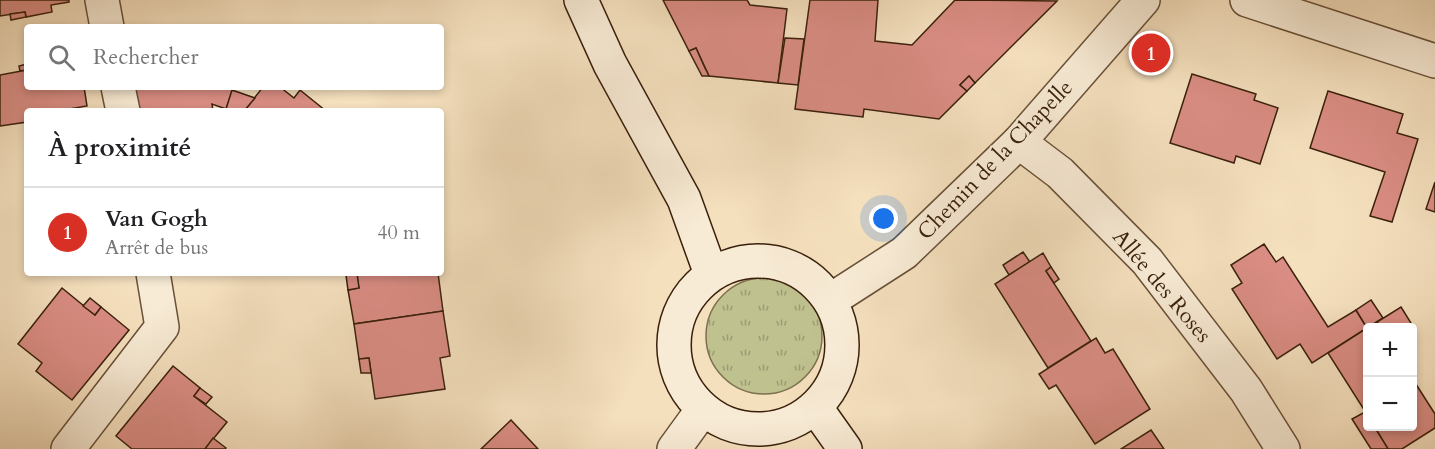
<!DOCTYPE html>
<html lang="fr">
<head>
<meta charset="utf-8">
<style>
  body { margin:0; font-family:Cardo,serif; background:#f2f2f2; color:#202124 }
  .controls { position:absolute; right:18px; bottom:18px; display:grid; overflow:hidden; border-radius:6px; box-shadow:0 3px 9px #0003 }
  .controls button { width:54px; height:54px; display:grid; place-items:center; padding:0; border:0; border-bottom:2px solid #e0e0e0; background:#fff; color:#202124; font:30px sans-serif }
  .you { position:absolute; left:884px; top:219px; width:21px; height:21px; margin:-15px; border:4px solid #fff; border-radius:50%; background:#1a73e8; box-shadow:0 0 0 9px #1a73e833 }
  .badge { display:grid; place-items:center; width:39px; height:39px; border-radius:50%; background:#d93025; color:#fff; font-size:20px; font-weight:700 }
  .pin { position:absolute; translate:-50% -50%; border:3px solid #fff; box-shadow:0 2px 6px #0006 }
  .list { margin:0; padding:0; list-style:none }
  h2 { display:flex; justify-content:space-between; align-items:center; height:78px; margin:0; padding:0 24px; font-size:26px }
  h2 small { font-size:20px; font-weight:400; color:#757577 }
  .list li { display:grid; grid-template-columns:39px 1fr auto; gap:18px; align-items:center; box-sizing:border-box; height:90px; padding:0 24px; border-top:2px solid #e0e0e0 }
  .list b { display:block; font-size:22px; white-space:nowrap }
  .list p { margin:0; font-size:20px; white-space:nowrap; color:#757577 }
  .list em { font-size:20px; font-style:normal; color:#757577 }
  .icon { flex:none; width:33px; height:33px; fill:none; stroke:currentColor; stroke-width:2; stroke-linecap:round; stroke-linejoin:round }
  .map { position:relative; flex:none; width:1435px; height:449px; overflow:hidden }
  .search { position:absolute; background:#fff; box-shadow:0 3px 9px #0003; left:24px; top:24px; width:420px; height:66px; display:flex; align-items:center; gap:15px; box-sizing:border-box; padding:0 21px; border-radius:6px; color:#757577; font-size:22px }
  .panel { position:absolute; background:#fff; box-shadow:0 3px 9px #0003; left:24px; top:108px; width:420px; height:168px; border-radius:6px }
  .map>svg:first-child { display:block }
</style>
</head>
<body>
<div class="map">
<svg width="1435" height="449" viewBox="0 0 1435 449">
  <defs>
    <pattern id="grass-tufts" width="24" height="20" patternUnits="userSpaceOnUse" patternTransform="scale(1.5)"><rect width="24" height="20" fill="#bfc18f"/><path d="M3 7l-1-3M5 7V3M7 7l1-3M15 17l-1-3M17 17v-4M19 17l1-3" fill="none" stroke="#9c9c73"/></pattern>
  </defs>
  <rect width="100%" height="100%" fill="#f5e0be"/>
  <filter id="stains"><feTurbulence type="fractalNoise" baseFrequency=".00333" numOctaves="4"/><feColorMatrix values="0 0 0 0 .2 0 0 0 0 .09 0 0 0 0 .02 0 0 0 .5 -.17"/></filter>
  <radialGradient id="worn" r=".72"><stop offset=".6" stop-color="#630" stop-opacity="0"/><stop offset="1" stop-color="#630" stop-opacity=".3"/></radialGradient>
  <!-- grass -->
  <circle fill="url(#grass-tufts)" stroke="#7c704e" stroke-width="1.5" cx="764" cy="336" r="58"/>
  <!-- building -->
  <g fill="#da8d84" stroke="#3a200c" stroke-width="1.5">
    <path d="M0 0H69V2L51 5 52 12 26 17 25 12 0 16Z"/>
    <path d="M663 0H747L750 5 787 9 778 83 709 76 696 48 689 51Z"/>
    <path d="M810 0H878L875 41 912 45 955 0 1057 1 975 83 969 76 960 85 967 91 939 119 864 109 863 117 795 109Z"/>
    <path d="M25 12 26 17 11 20 10 14Z"/>
    <path d="M785 38 804 39 798 85 778 83Z"/>
    <path d="M696 48 704 66 709 76H702L689 51Z"/>
    <path d="M27 64V70L20 71 19 66Z"/>
    <path d="M27 70V87H84L87 106 69 109 70 111H27V122L0 126V75Z"/>
    <path d="M1192 74 1256 94 1254 100 1278 108 1260 164 1236 156 1234 163 1170 143Z"/>
    <path d="M969 76 975 83 967 91 960 85Z"/>
    <path d="M131 87H234L226 109 212 104 213 111H135Z"/>
    <path d="M263 87H280L294 98 300 90 326 111H244Z"/>
    <path d="M232 90 255 98 244 111 226 109Z"/>
    <path d="M1328 91 1403 114 1397 133 1418 139 1392 222 1370 216 1385 172 1310 148Z"/>
    <path d="M1435 182V212L1426 209Z"/>
    <path d="M1264 244 1276 262 1283 257 1328 327 1356 310 1367 328 1312 363 1300 344 1277 359 1232 289 1242 283 1231 265Z"/>
    <path d="M1023 252 1030 262 1009 275 1003 265Z"/>
    <path d="M1043 253 1051 267 1046 271 1091 341 1048 368 995 284Z"/>
    <path d="M1051 267 1059 279 1054 283 1046 271Z"/>
    <path d="M356 273H438L443 311 354 324 348 290 359 288Z"/>
    <path d="M357 273 359 288 348 290 346 275Z"/>
    <path d="M62 288 95 315 101 307 129 330 72 400 36 371 42 363 18 344Z"/>
    <path d="M90 298 101 307 95 315 83 306Z"/>
    <path d="M1371 300 1383 318 1367 328 1356 310Z"/>
    <path d="M1401 307 1411 323 1405 328H1381L1377 322Z"/>
    <path d="M443 311 450 356 440 358 445 389 375 399 369 358 359 359 354 324Z"/>
    <path d="M1377 322 1381 328H1368Z"/>
    <path d="M1367 328H1368V416L1328 353Z"/>
    <path d="M1096 338 1105 353 1113 349 1150 409 1095 444 1056 385 1049 389 1039 374Z"/>
    <path d="M369 358 371 373H361L359 359Z"/>
    <path d="M173 366 200 388 194 396 227 422 205 449H132L116 436Z"/>
    <path d="M1412 378 1435 414V428L1402 449H1388L1374 426H1412Z"/>
    <path d="M200 388 212 397 206 404 194 396Z"/>
    <path d="M1365 412 1368 416V426H1374L1388 449H1371L1352 419Z"/>
    <path d="M511 420 538 449H481Z"/>
    <path d="M1151 430 1164 449H1121Z"/>
    <path d="M213 438 226 448 225 449H205Z"/>
  </g>
  <g fill="none" stroke-linecap="round" stroke-linejoin="round">
    <defs>
      <g id="minor">
        <path d="M102 0 107 27"/>
        <path d="M1247 0 1435 61"/>
        <path d="M118 87 123 111"/>
        <path d="M1019 142 1060 173 1147 261 1246 390 1283 449"/>
        <path d="M831 300 904 253 1019 142 1143 0"/>
        <path d="M68 449 162 327 153 273"/>
        <path d="M674 449 703 409"/>
      </g>
      <g id="secondary">
        <path d="M581 0 610 64 684 199 711 274"/>
        <circle cx="758" cy="345" r="84"/>
        <path d="M816 408 845 449"/>
      </g>
    </defs>
    <!-- minor casing -->
    <use href="#minor" stroke="#695038" stroke-width="36"/>
    <!-- secondary casing -->
    <use href="#secondary" stroke="#3a200c" stroke-width="36"/>
    <!-- minor -->
    <use href="#minor" stroke="#f8ebd5" stroke-width="33"/>
    <!-- secondary -->
    <use href="#secondary" stroke="#f8ebd5" stroke-width="33"/>
  </g>
  <g text-anchor="middle" dominant-baseline="central" stroke-width="4.5" stroke-linejoin="round" paint-order="stroke">
    <!-- street labels -->
    <g font-size="22" fill="#3a200c" stroke="#f8ebd5">
      <text transform="translate(995 160) rotate(-46)">Chemin de la Chapelle</text>
      <text transform="translate(1162 286) rotate(50)">Allée des Roses</text>
    </g>
  </g>
  <rect width="100%" height="100%" filter="url(#stains)"/>
  <rect width="100%" height="100%" fill="url(#worn)"/>
</svg>
<div class="controls">
<button>+</button>
<button>−</button>
</div>
<div class="you"></div>
<div class="pin badge" style="left:1151px;top:53px">1</div>
<div class="search"><svg class="icon" aria-label="search" viewBox="0 0 24 24"><circle cx="10" cy="10" r="6"/><path d="M15 15l6 6"/></svg>Rechercher</div>
<section class="panel">
<h2>À proximité<small></small></h2>
<ul class="list">
<li><span class="badge">1</span><div><b>Van Gogh</b><p>Arrêt de bus</p></div><em>40 m</em></li>
</ul>
</section>
</div>
</body>
</html>
